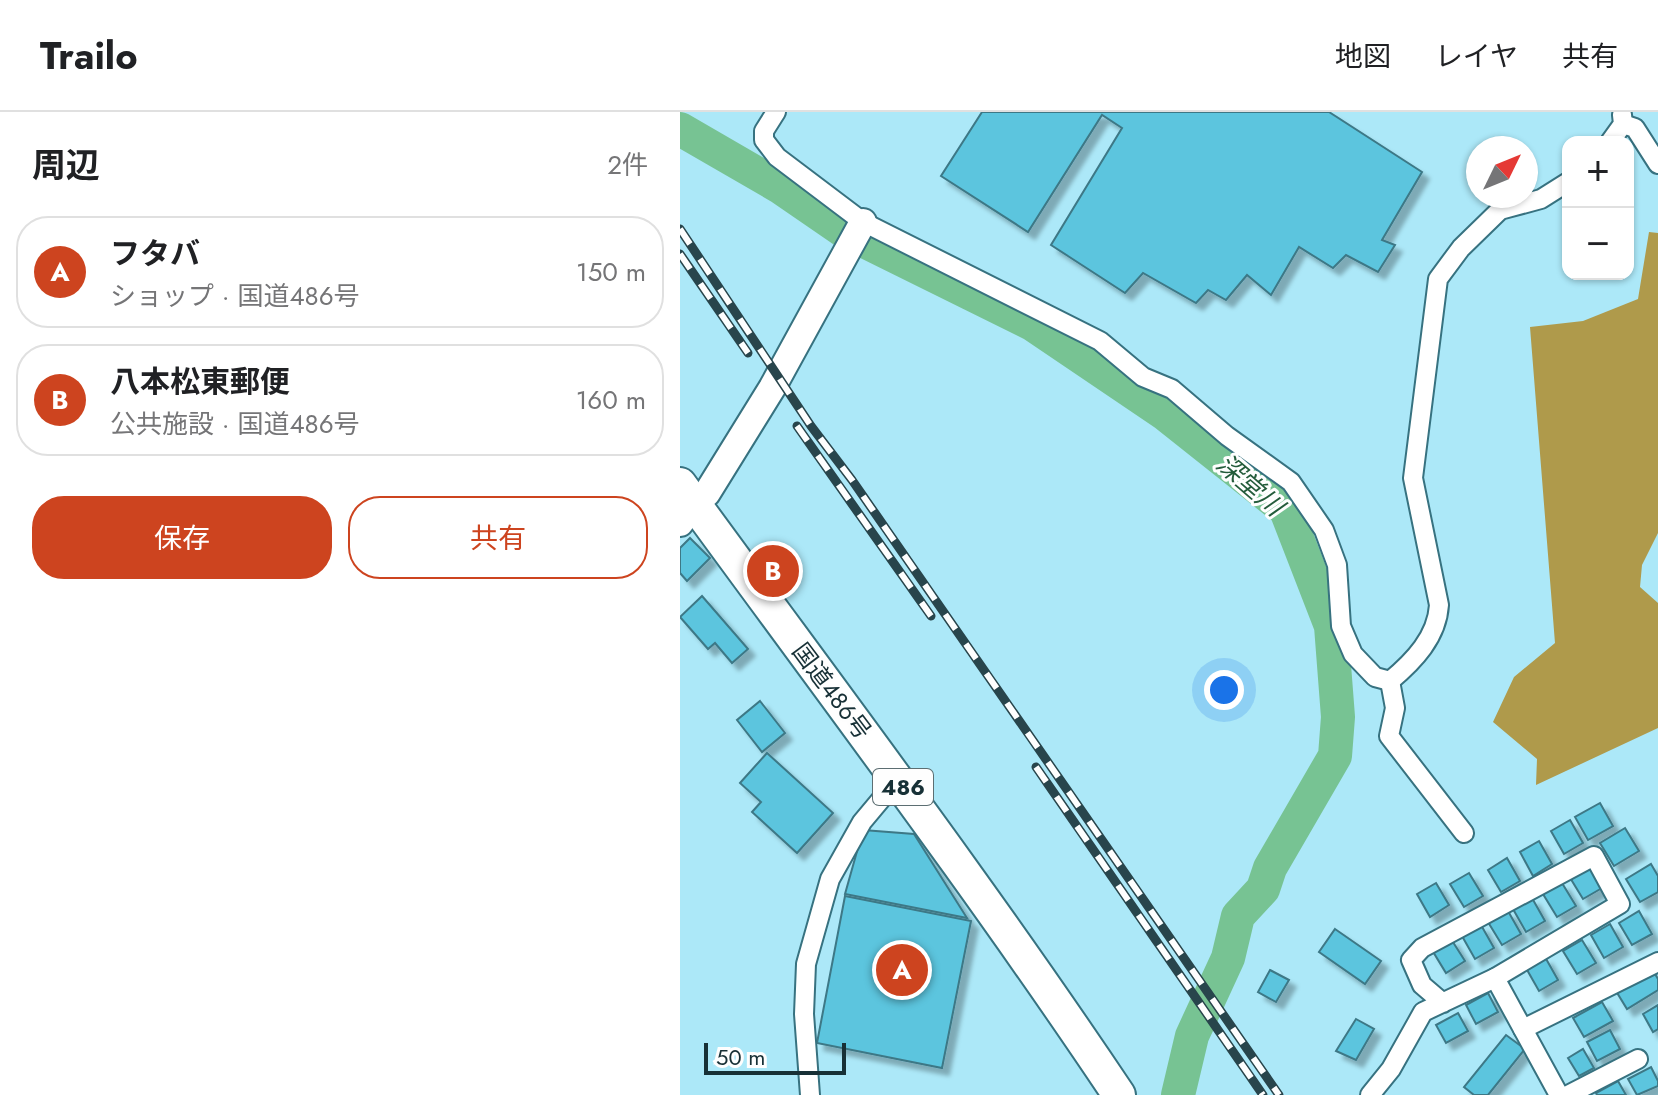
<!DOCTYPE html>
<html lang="ja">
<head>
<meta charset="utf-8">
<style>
  body { margin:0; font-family:Jost,"Noto Sans JP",sans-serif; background:#f2f2f2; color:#202124 }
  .controls { position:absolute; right:24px; top:24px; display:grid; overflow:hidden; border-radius:16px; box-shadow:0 2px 6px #0004 }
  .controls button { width:72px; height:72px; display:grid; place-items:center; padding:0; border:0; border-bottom:2px solid #e0e0e0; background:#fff; color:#202124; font:40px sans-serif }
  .compass { position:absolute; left:786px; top:24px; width:72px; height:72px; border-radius:50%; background:#fff; box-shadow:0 2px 6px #0004; rotate:47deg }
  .scale { position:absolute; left:24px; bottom:20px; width:142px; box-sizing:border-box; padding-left:8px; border:4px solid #173036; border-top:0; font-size:22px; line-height:28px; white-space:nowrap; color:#173036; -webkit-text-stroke:6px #fefefe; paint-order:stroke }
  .you { position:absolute; left:544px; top:578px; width:28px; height:28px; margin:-20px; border:6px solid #fff; border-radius:50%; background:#1a73e8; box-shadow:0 0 0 12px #1a73e833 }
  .badge { display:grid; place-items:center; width:52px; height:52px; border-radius:50%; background:#cd441f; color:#fff; font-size:26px; font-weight:700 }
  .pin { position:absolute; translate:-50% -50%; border:4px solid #fff; box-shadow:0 2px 8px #0006 }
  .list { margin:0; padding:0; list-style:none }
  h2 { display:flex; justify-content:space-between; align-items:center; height:104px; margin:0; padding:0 32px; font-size:34px }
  h2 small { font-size:26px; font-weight:400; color:#757577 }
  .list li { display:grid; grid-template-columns:52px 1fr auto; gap:24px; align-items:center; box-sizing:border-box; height:112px; margin:0 16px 16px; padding:0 16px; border:2px solid #e0e0e0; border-radius:32px }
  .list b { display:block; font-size:30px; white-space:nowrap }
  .list p { margin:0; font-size:26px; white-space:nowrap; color:#757577 }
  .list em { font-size:26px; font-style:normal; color:#757577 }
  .actions { display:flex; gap:16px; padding:24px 32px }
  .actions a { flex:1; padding:18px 0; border:2px solid #cd441f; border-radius:32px; text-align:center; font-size:28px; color:#cd441f }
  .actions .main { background:#cd441f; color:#fff }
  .map { position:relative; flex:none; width:978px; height:983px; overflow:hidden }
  header { display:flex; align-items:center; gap:48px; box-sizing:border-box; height:112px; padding:0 40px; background:#fff; border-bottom:2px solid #e0e0e0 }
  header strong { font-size:38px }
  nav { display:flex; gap:44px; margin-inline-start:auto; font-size:28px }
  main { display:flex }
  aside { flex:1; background:#fff }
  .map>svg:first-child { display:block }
</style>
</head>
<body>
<header>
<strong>Trailo</strong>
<nav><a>地図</a><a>レイヤ</a><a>共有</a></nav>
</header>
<main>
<aside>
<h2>周辺<small>2件</small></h2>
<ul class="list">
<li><span class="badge">A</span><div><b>フタバ</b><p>ショップ · 国道486号</p></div><em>150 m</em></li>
<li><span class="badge">B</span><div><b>八本松東郵便</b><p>公共施設 · 国道486号</p></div><em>160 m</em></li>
</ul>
<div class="actions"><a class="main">保存</a><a>共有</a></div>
</aside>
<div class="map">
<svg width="978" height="983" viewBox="0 0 978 983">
  <defs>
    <filter id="shadow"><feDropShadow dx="7" dy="7" stdDeviation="2" flood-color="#0004"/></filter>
  </defs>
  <rect width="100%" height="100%" fill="#ace8f8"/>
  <!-- forest -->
  <path fill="#af9a4b" d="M969 120 978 121V421L962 453 960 475 978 491V616L856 673 857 647 813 610 834 565 875 531 850 215 903 209 958 187Z"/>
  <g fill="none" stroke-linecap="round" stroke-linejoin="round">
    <!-- river -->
    <path stroke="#77c393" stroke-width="34" d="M0 17 100 75 164 119 352 212 485 302 606 398 651 514 658 605 655 644 590 756 583 777 558 804 548 846 512 924 498 983"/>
  </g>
  <!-- building -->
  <g fill="#5bc5de" stroke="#3d7886" stroke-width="2" filter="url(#shadow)">
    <path d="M302 0H649L742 60 702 128 715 133 698 160 666 143 653 156 619 135 591 183 567 163 546 188 528 178 516 191 463 161 445 181 371 133 442 16 422 3 348 120 261 64Z"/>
    <path d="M10 426 30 446 7 469 0 461V436Z"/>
    <path d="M22 484 68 537 52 551 35 531 28 537 0 505Z"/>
    <path d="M80 589 105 621 82 640 57 608Z"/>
    <path d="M87 641 153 701 117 741 72 700 81 690 60 671Z"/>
    <path d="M920 691 933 714 908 728 895 705Z"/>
    <path d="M890 708 903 731 884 742 871 719Z"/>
    <path d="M945 716 959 739 934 754 920 731Z"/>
    <path d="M183 718 234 722 287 806 165 782Z"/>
    <path d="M859 729 872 752 853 764 840 740Z"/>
    <path d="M827 746 840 769 821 780 808 758Z"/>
    <path d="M971 752 978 764V780L960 790 946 767Z"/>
    <path d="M908 753 922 776 903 787 889 764Z"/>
    <path d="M789 761 803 784 784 795 770 772Z"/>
    <path d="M756 771 769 793 750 805 737 782Z"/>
    <path d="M882 771 896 794 877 805 863 782Z"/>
    <path d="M165 784 291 809 262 956 137 931Z"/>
    <path d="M852 786 865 809 846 820 833 797Z"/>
    <path d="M828 799 841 822 822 833 808 810Z"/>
    <path d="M959 799 972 822 952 833 939 811Z"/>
    <path d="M930 812 943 835 924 846 911 823Z"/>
    <path d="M801 813 814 836 795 847 782 824Z"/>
    <path d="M655 817 701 849 685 872 639 840Z"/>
    <path d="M771 827 785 849 766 861 752 838Z"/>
    <path d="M902 828 916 851 897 862 883 839Z"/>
    <path d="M865 845 878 868 859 879 846 856Z"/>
    <path d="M972 857 978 867V878L947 897 936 879Z"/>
    <path d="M590 858 609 868 596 890 578 880Z"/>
    <path d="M808 881 818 900 796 912 786 893Z"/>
    <path d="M922 890 933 909 904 925 893 906Z"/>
    <path d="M978 893V917L973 920 963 902Z"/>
    <path d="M778 901 788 919 766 931 756 913Z"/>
    <path d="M676 907 694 917 676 948 656 939Z"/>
    <path d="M930 918 940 937 917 949 907 930Z"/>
    <path d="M826 923 845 937 808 983H794L784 975Z"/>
    <path d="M903 937 914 956 899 964 888 946Z"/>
    <path d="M971 955 978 969V974L957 983 948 967Z"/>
    <path d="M938 969 946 983H917L916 981Z"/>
  </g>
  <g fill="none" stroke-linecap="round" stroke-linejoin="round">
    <defs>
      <g id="street">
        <path d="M96 0 84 19V28L97 45 183 110 420 229 463 265 492 277 547 324 611 370 644 418 657 453 661 514 673 542 695 565 710 569"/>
        <path d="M943 12 955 16 978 52"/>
        <path d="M930 30 943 12 942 3"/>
        <path d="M710 569C734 549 757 525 759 493L733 366 758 167 781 136 820 98 861 87 888 70"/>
        <path d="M710 569 715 596 709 624 784 721"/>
        <path d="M815 866 879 983"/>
        <path d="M843 917 978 850"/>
        <path d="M130 983 124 902 126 852 150 767 182 710 218 667"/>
        <path d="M690 983 711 957 743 900 815 866 940 792 914 744 742 836 731 848 742 873 763 891"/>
        <path d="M888 983 958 947"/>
      </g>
      <path id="secondary" d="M0 411 14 392 27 381 92 276 183 110"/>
      <path id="highway" d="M0 372C148 575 300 775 439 983"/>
    </defs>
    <!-- street casing -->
    <use href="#street" stroke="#377280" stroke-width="22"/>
    <!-- secondary casing -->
    <use href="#secondary" stroke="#377280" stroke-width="30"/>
    <!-- highway casing -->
    <use href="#highway" stroke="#377280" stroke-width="36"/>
    <!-- street -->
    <use href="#street" stroke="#fff" stroke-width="18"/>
    <!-- secondary -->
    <use href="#secondary" stroke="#fff" stroke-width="26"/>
    <!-- highway -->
    <use href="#highway" stroke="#fff" stroke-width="32"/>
    <defs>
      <g id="rail">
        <path d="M0 117 131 314 172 368 599 983"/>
        <path d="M0 142 68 241"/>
        <path d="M117 314 251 504"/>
        <path d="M356 655 583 983"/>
      </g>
    </defs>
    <!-- rail casing -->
    <use href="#rail" stroke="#28454c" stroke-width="9"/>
    <!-- rail -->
    <use href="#rail" stroke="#fefefe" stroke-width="6" stroke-dasharray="18" stroke-linecap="butt"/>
  </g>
  <g text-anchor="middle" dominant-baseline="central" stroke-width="6" stroke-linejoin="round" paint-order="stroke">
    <!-- shield labels -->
    <rect fill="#fefefe" stroke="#5c6e72" stroke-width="2" x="193" y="657" width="60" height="36" rx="6"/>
    <g font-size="22" font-weight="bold" fill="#173036">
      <text x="223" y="675">486</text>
    </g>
    <!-- street labels -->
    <g font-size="24" fill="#173036" stroke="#fefefe">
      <text transform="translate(152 579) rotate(53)">国道486号</text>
    </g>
    <!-- water labels -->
    <g font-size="26" font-style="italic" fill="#245c3b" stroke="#fefefe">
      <text transform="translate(570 373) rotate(41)">深堂川</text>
    </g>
  </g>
</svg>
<div class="controls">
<button>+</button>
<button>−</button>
</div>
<svg class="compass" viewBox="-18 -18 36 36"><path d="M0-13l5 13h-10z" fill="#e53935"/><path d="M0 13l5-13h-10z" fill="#757577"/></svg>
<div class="scale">50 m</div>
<div class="you"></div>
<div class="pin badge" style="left:222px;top:858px">A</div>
<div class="pin badge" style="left:93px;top:459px">B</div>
</div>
</main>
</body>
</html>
